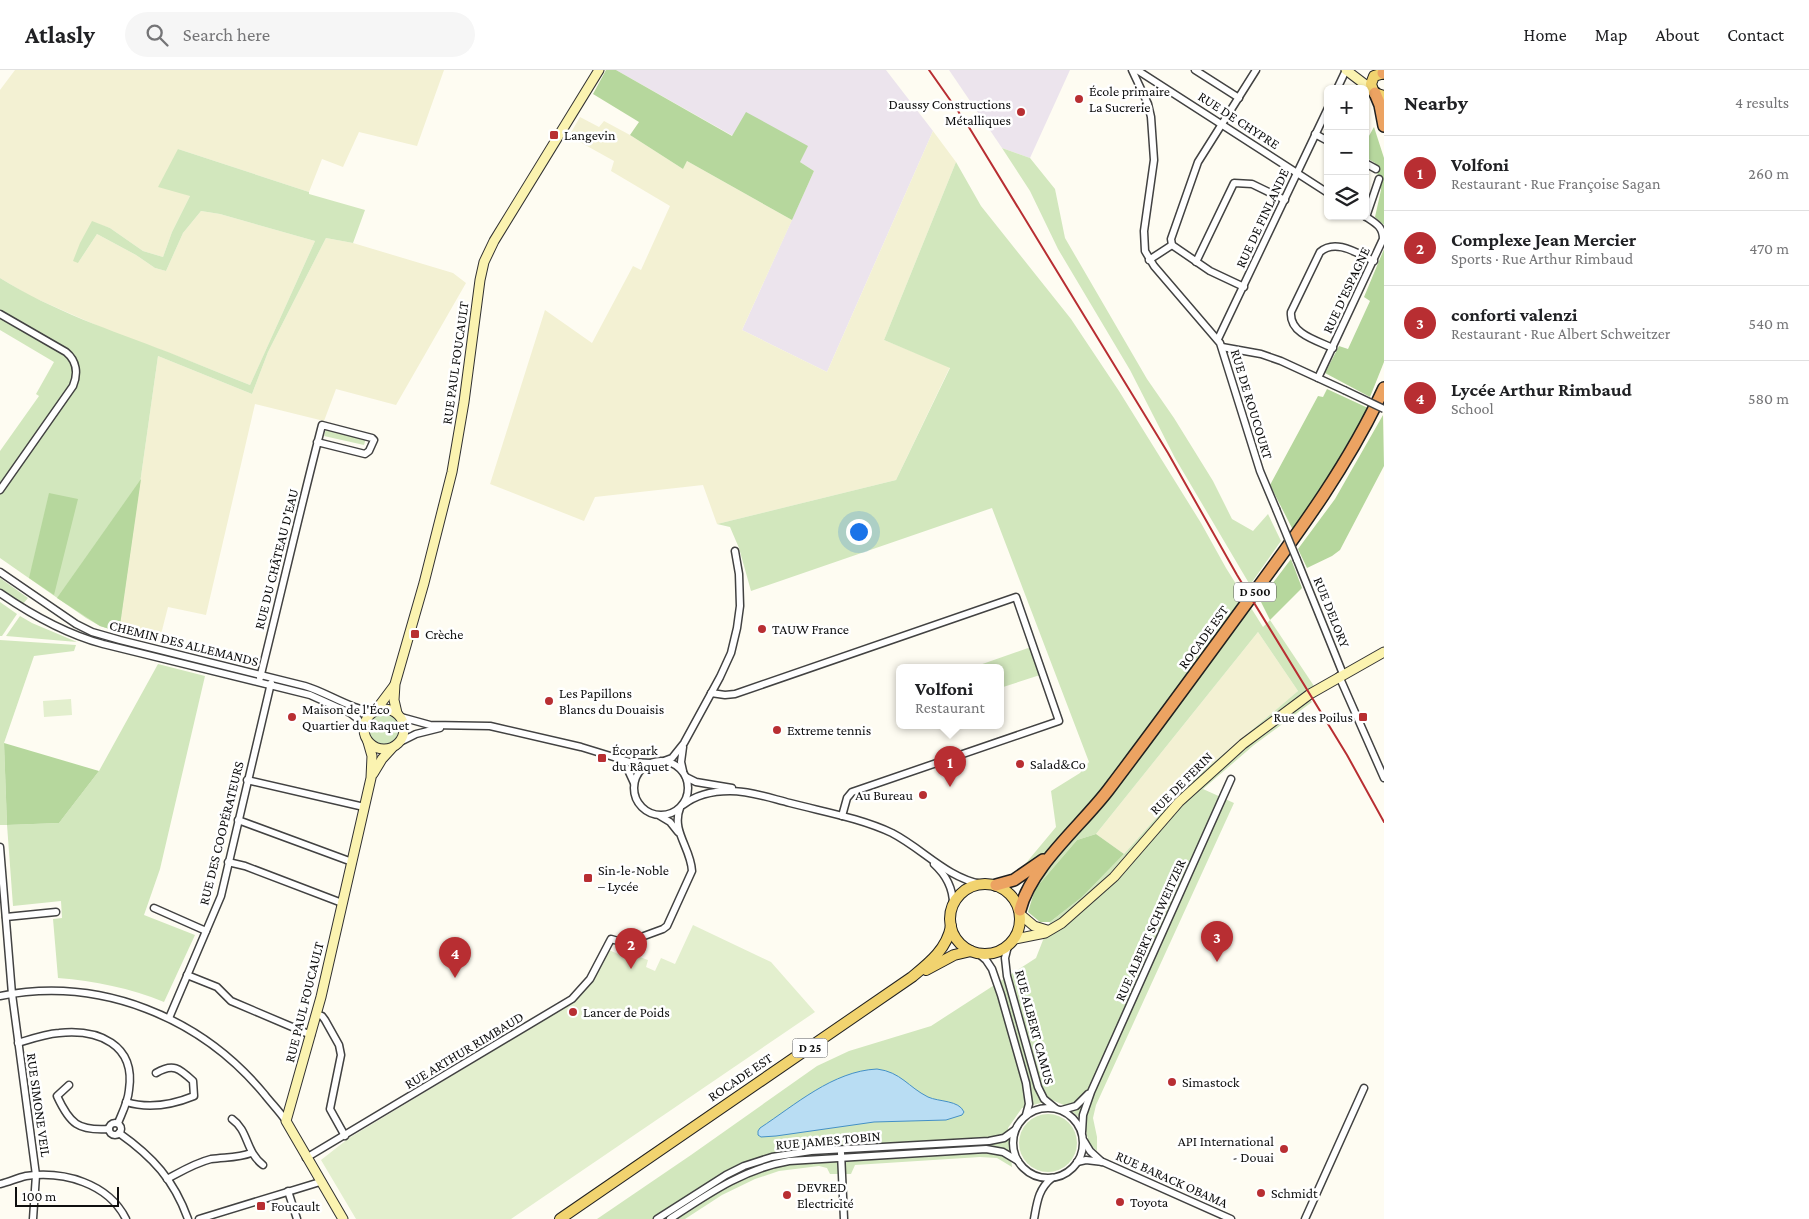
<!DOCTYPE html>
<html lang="en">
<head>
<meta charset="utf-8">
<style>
  body { margin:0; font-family:"Crimson Pro",serif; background:#f6f6f6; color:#202124 }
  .controls { position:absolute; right:15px; top:15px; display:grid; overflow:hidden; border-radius:8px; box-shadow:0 1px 4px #0004 }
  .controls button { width:45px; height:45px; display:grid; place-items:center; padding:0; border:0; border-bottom:1px solid #e0e0e0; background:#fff; color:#202124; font:25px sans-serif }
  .scale { position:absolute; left:15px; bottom:12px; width:104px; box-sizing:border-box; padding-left:5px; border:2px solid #0f0f0f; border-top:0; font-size:14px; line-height:18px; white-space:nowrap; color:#0f0f0f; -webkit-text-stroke:4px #fff; paint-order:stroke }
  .you { position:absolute; left:858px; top:461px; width:18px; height:18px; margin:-12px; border:4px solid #fff; border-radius:50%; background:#1a73e8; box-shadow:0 0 0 8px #1a73e833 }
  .badge { display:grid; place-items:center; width:32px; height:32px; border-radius:50%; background:#b82e32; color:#fff; font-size:16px; font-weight:700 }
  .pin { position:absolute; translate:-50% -41px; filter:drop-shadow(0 1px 2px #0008) }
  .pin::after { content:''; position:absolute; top:26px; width:18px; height:15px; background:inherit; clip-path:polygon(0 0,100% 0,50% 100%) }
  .popup { position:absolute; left:896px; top:594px; width:108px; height:65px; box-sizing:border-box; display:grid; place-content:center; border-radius:8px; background:#fff; filter:drop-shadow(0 1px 4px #0005); font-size:16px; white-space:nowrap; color:#757577 }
  .popup b { font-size:19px; color:#202124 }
  .popup::after { content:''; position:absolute; left:50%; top:100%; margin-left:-10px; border:10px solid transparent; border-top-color:#fff }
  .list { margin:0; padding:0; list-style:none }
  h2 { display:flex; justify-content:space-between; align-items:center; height:65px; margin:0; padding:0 20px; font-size:21px }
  h2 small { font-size:16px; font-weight:400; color:#757577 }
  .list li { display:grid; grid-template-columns:32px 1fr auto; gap:15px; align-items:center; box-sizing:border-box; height:75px; padding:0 20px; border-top:1px solid #e0e0e0 }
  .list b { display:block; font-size:19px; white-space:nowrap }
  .list p { margin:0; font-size:16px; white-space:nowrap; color:#757577 }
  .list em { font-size:16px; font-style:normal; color:#757577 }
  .icon { flex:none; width:28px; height:28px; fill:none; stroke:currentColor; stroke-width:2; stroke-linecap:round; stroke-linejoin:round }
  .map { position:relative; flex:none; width:1384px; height:1149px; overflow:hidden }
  header { display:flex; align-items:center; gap:30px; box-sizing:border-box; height:70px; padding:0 25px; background:#fff; border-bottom:1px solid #e0e0e0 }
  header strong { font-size:24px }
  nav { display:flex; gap:28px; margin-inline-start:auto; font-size:18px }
  .search { width:350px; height:45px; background:#f6f6f6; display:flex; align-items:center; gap:12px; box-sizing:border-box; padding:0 18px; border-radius:28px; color:#757577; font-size:19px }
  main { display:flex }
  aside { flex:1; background:#fff }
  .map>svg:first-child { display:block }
</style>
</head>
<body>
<header>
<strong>Atlasly</strong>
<div class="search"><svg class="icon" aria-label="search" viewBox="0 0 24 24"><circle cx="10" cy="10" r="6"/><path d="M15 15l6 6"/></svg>Search here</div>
<nav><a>Home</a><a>Map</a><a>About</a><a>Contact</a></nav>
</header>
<main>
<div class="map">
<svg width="1384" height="1149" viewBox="0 0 1384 1149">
  <rect width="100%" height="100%" fill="#fefcf2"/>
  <!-- industrial -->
  <g fill="#ece4ed">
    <path d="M616 0H886L933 61 827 302 742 260 814 101 800 92 733 66Z"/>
    <path d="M949 0H1070L1030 88 1002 78Z"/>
  </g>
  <!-- farmland -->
  <g fill="#f3f1d3">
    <path d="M15 0H444L417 76 359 62 343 97 322 89 309 122 178 79 190 126 172 162 163 187 143 181 110 158 92 152 78 193 97 164 136 185 155 198 166 201 183 163 201 141 220 144 315 171 250 315 167 282 114 263 30 226 0 208V20Z"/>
    <path d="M580 47 599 57 604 51 630 65 683 99 687 91 792 150 742 260 827 302 933 61 956 92 884 270 950 297 896 410 717 454 703 415 595 427 584 451 490 414 545 240 592 273 633 196 641 200 670 136 611 101 614 91 569 66Z"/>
    <path d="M326 168 353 173 453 203 466 213 396 335 336 319 324 351 255 334 206 545 168 537 159 572 119 562 158 286 252 324 268 282Z"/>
    <path d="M1258 562 1298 621 1182 719 1124 784 1096 764Z"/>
  </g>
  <!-- green -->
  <g fill="#d2e7bd">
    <path d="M1002 78 1030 88 1055 119 1065 168 1147 309 1174 348 1213 411 1232 449 1253 461 1268 444 1281 471 1250 515 1175 388 1130 300 1058 179 1030 121Z"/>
    <path d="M178 79 309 122V124L365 140 353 173 326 168 268 282 252 324 158 286 119 562 100 556 86 548 0 488V381L39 326 36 324 54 292 0 260V208C53 241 110 260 168 282 195 293 222 304 250 315L315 171 220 144 201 141 183 163 166 201 155 198 136 185 97 164 78 193 73 191 80 173 92 151 110 158 143 181 163 187 172 162 190 126 158 117Z"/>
    <path d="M956 92 981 136 1071 249 1119 321 1201 453 1226 498 1263 557 1270 550 1314 616 1304 622 1312 632 1254 675 1203 719 1234 733 1096 1035 1093 1048 1097 1067V1081L1089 1074 1084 1052 1066 1036 1052 1030 1022 1038 1008 1058 1012 1097 997 1088 980 1087 855 1095 851 1104H830L827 1098 819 1096 779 1101 755 1109 722 1125 685 1149H597L691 1085 817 996 849 981 931 956 1036 888 1050 852 1082 827 1124 784 1182 719 1298 621 1258 562 1096 764 1077 770 1035 819 1021 799 1056 757 1051 721 1080 703 1089 692 992 438 751 521 739 478 730 457 717 454 896 410 950 298 884 270Z"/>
    <path d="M326 359 366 368 364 375 324 366Z"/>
    <path d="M0 508 28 528 22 535 0 520Z"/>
    <path d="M0 532 17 544 2 566H0Z"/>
    <path d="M20 546 32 553 77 572 6 566Z"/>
    <path d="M0 570 76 575 74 581 34 586 4 673 7 755 59 753 99 701 158 594 205 606 160 799 144 845 195 865 164 932C130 918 95 911 58 908L53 849 62 848 61 831 13 836 7 755H0Z"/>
    <path d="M1031 577 1040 605 1000 618V598H971Z"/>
    <circle cx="384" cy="659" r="16"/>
    <circle cx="1048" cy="1073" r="29"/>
  </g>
  <!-- forest -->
  <g fill="#b6d79d">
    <path d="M606 0H616L732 66 746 42 808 76 800 92 814 101 792 150 687 91 683 99 630 65 639 52 593 24Z"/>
    <path d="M1374 57 1384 88V155L1375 147 1381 120 1375 93 1365 87V73Z"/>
    <path d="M1384 179V292L1370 327 1325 303 1339 276 1348 279 1370 231 1364 227Z"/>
    <path d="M1327 319 1368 338 1335 395 1293 460 1270 415 1318 326 1323 327Z"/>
    <path d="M1383 345 1384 396 1340 480 1332 486 1307 498 1298 479 1335 429Z"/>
    <path d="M141 409 119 562 100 556 57 528Z"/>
    <path d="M49 423 78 429 54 525 29 508Z"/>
    <path d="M1291 489 1302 518 1270 550 1260 530Z"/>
    <path d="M4 673 99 701 59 753 7 755Z"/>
    <path d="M1096 764 1124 784 1082 827 1050 852H1040L1028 842 1035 819 1077 770Z"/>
  </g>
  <!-- pitch -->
  <g fill="#e3efce">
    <path d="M71 629 72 645 44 647 43 631Z"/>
    <path d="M693 855 771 892 815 942 511 1149H356L321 1090 349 1068 571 934C589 918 599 902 609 880L634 891 637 886 648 890 646 897 655 901 661 888 675 894Z"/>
  </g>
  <!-- water -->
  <path fill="#b9ddf3" stroke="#4490c6" d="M877 999C901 1002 908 1017 928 1027 939 1032 959 1030 964 1042L962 1045 946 1050 874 1052 776 1066 761 1067 758 1065V1061L760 1058C795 1035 833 1001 877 999Z"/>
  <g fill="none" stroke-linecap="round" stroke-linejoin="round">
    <defs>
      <g id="street">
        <path d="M1132 0 1148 34 1151 47 1154 90 1144 161 1145 181 1154 196 1220 273 1260 401 1276 439"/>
        <path d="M1137 0 1328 123"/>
        <path d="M1195 0 1239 28"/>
        <path d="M1337 19 1346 0"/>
        <path d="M1315 64 1328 71"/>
        <path d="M1365 93 1376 99"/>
        <path d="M1366 147 1379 109"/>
        <path d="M1149 190 1172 175"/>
        <path d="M1196 192 1234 113 1252 114 1285 130"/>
        <path d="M1244 217 1210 201 1172 175 1171 169 1198 92 1256 0"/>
        <path d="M0 244 66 282C77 291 78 304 73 316L0 420"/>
        <path d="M1218 269 1328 38"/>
        <path d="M1222 277 1261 284 1281 291 1344 320"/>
        <path d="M1333 278C1318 271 1289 264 1291 242L1320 182C1336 168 1358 184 1374 191"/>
        <path d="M1318 308 1383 169C1383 156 1375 153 1365 146"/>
        <path d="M1297 490 1343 604"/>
        <path d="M0 502 76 554 92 562 120 570 305 616C326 622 354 641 373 641"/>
        <path d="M0 523C32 545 66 564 103 574L310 625 350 643 358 649 363 657"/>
        <path d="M1339 606 1384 708"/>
        <path d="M260 608C281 524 300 440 322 355L372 368 374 370 369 381 365 384 317 372"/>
        <path d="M711 623 725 625 735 624 1016 527 1059 651 852 722 847 728 842 746"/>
        <path d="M401 647 430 655 490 656 581 677 630 692 651 693"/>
        <path d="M398 673 416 664 440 658"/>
        <path d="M683 677 681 692 683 701"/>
        <path d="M618 690 628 700 634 713"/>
        <circle cx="661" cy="718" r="27"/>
        <path d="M664 691 672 688 684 673 720 607 731 583 737 558 740 536 739 504 735 481"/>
        <path d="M686 707 696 712 732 718"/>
        <path d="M247 710 364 737"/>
        <path d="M683 735C697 724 712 721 730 721 750 721 770 728 790 733 824 742 860 748 892 763 923 779 946 807 981 814"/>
        <path d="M660 746 670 752 678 762"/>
        <path d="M238 750 352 792"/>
        <path d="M0 777 12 924 36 1105 33 1149"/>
        <path d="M228 792 245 796 342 833"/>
        <path d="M934 794C946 805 953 817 953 834"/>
        <path d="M154 838 206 861"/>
        <path d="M6 847 56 842"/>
        <path d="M1008 876 1005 888 1007 906 1038 1017 1044 1029 1055 1038"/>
        <path d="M979 884 986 890 992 899 1001 925 1026 1013 1029 1034 1026 1045"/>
        <path d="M187 905 217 917 231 931 311 965"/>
        <path d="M0 926C100 906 201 947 265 1025 272 1034 280 1042 286 1051"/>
        <path d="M316 944 322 946 325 950 339 975 341 985 330 1039 345 1066"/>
        <path d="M169 948 221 826 271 613"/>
        <path d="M18 973C31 969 45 964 59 963 98 959 136 974 129 1020 128 1032 122 1043 118 1053"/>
        <path d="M69 1015 57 1026C70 1054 78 1061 109 1059"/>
        <path d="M126 1032C149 1039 172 1035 194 1026L193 1011C179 998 173 993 156 1003"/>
        <circle cx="1048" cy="1073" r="35"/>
        <path d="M1062 1040 1076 1036 1088 1024"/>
        <path d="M232 1049C249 1061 245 1081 263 1095"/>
        <circle cx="115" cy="1059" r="6"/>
        <path d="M1082 1062 1083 1045 1091 1022 1231 709"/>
        <path d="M119 1063C153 1087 174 1110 188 1149"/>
        <path d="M1084 1071 1090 1081 1102 1092"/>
        <path d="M841 1083 844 1149"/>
        <path d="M306 1088 572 929 590 909 611 869 625 873 663 859 667 856 692 801C691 778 671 761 680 738"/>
        <path d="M1077 1092 1086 1090 1103 1092 1231 1149"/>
        <path d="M167 1109C182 1101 195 1093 211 1089 225 1087 238 1088 251 1083"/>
        <path d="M0 1114C9 1112 17 1108 26 1106 64 1101 108 1113 126 1149"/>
        <path d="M288 1121 297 1149"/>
        <path d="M199 1149 320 1112"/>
        <path d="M657 1149 726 1105 744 1096 772 1087 811 1081 989 1071 1004 1068 1015 1060"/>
        <path d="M670 1149C708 1124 743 1099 789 1091L986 1079 1003 1082 1018 1091"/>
        <path d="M1034 1149C1037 1133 1038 1119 1052 1108"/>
        <path d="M1305 1149 1364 1018"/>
      </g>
      <g id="secondary">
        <path d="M1346 0 1371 19"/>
        <circle cx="384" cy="659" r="20"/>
        <path d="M376 640 394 616"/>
        <path d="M397 643 394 630 395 614 424 513 452 402 464 332 480 210 484 192 494 171 599 0"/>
        <path d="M373 704 382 689 392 678"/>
        <path d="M1021 845 1034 856 1047 860"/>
        <path d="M1015 869 1045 863 1062 853 1114 807 1179 732 1243 674 1310 624 1384 582"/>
        <path d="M343 1149 286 1051 321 927 371 708 372 686 368 672"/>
      </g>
      <g id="primary">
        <path d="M1384 3 1374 6 1371 14 1374 23 1384 26"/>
        <circle cx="985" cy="849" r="35"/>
        <path d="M926 900 954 885 971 881"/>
        <path d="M560 1149 912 907C929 893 947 879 951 856"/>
      </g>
      <g id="highway">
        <path d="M1383 3H1384"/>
        <path d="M1375 23 1380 35 1384 56"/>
        <path d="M996 815 1014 810 1043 790"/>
        <path d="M1020 840C1031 796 1082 755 1109 719 1156 657 1202 594 1248 531 1298 463 1348 396 1384 318"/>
      </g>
    </defs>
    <!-- street casing -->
    <use href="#street" stroke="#424242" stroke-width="9"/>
    <!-- secondary casing -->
    <use href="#secondary" stroke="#313131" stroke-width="11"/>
    <!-- primary casing -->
    <use href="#primary" stroke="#202020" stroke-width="12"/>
    <!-- highway casing -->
    <use href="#highway" stroke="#202020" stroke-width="14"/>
    <!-- street -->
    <use href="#street" stroke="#fff" stroke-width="6"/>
    <!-- secondary -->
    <use href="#secondary" stroke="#fbf3b0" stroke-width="9"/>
    <!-- primary -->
    <use href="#primary" stroke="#f1d36f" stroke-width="10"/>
    <!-- highway -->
    <use href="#highway" stroke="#eca362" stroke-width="11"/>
    <!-- rail -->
    <path stroke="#b82e32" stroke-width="2" d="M929 0 967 54 1168 383 1237 505 1347 685 1384 752"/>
    <defs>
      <g id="street-bridge">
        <path d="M1344 320 1384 339"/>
        <path d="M1276 439 1297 490"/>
      </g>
    </defs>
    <!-- street-bridge casing -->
    <use href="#street-bridge" stroke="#424242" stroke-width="9" stroke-linecap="butt"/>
    <!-- street-bridge -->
    <use href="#street-bridge" stroke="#fff" stroke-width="6"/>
  </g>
  <!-- markers -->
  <g fill="#b82e32" stroke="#fff" stroke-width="2">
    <circle cx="1079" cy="29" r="5"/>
    <circle cx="1021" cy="42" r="5"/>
    <rect x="549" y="60" width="10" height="10" rx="2.5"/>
    <circle cx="762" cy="559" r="5"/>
    <rect x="410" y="559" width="10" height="10" rx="2.5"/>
    <circle cx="549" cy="631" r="5"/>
    <circle cx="292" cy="647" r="5"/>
    <rect x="1358" y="642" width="10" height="10" rx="2.5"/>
    <circle cx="777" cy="660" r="5"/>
    <rect x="597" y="683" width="10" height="10" rx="2.5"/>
    <circle cx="1020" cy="694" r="5"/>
    <circle cx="923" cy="725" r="5"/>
    <rect x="583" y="803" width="10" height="10" rx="2.5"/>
    <circle cx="573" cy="942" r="5"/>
    <circle cx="1172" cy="1012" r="5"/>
    <circle cx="1284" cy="1079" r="5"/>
    <circle cx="1261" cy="1123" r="5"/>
    <circle cx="787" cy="1125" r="5"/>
    <circle cx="1120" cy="1132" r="5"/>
    <rect x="256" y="1131" width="10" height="10" rx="2.5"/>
  </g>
  <g text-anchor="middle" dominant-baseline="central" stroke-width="5" stroke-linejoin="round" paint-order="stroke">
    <!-- shield labels -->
    <g fill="#fff" stroke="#575757" stroke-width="1">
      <rect x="1234" y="512.5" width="42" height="19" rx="4"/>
      <rect x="792.5" y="968.5" width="35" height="19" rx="4"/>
    </g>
    <g font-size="12" font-weight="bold" fill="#0f0f0f">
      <text x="1255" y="522">D 500</text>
      <text x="810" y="978">D 25</text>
    </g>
    <!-- poi labels -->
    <g font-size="14" fill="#0f0f0f" stroke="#fff" text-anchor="start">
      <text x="1089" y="21">École primaire<tspan x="1089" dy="16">La Sucrerie</tspan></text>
      <text x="1011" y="34" text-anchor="end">Daussy Constructions<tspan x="1011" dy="16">Métalliques</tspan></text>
      <text x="564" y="65">Langevin</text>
      <text x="772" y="559">TAUW France</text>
      <text x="425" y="564">Crèche</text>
      <text x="559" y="623">Les Papillons<tspan x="559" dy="16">Blancs du Douaisis</tspan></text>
      <text x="302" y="639">Maison de l'Éco<tspan x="302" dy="16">Quartier du Raquet</tspan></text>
      <text x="1353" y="647" text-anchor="end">Rue des Poilus</text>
      <text x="787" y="660">Extreme tennis</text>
      <text x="612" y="680">Écopark<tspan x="612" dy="16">du Râquet</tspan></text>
      <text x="1030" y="694">Salad&amp;Co</text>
      <text x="913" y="725" text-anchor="end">Au Bureau</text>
      <text x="598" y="800">Sin-le-Noble<tspan x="598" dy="16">– Lycée</tspan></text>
      <text x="583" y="942">Lancer de Poids</text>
      <text x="1182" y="1012">Simastock</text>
      <text x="1274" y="1071" text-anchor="end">API International<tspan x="1274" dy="16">- Douai</tspan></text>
      <text x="797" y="1117">DEVRED<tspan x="797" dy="16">Electricité</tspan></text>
      <text x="1271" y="1123">Schmidt</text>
      <text x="1130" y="1132">Toyota</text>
      <text x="271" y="1136">Foucault</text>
    </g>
    <!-- street labels -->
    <g font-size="14" fill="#0f0f0f" stroke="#fff">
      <text transform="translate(1239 50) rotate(33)">RUE DE CHYPRE</text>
      <text transform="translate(1262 148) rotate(-65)">RUE DE FINLANDE</text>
      <text transform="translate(1346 220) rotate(-65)">RUE D'ESPAGNE</text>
      <text transform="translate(455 293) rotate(-82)">RUE PAUL FOUCAULT</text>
      <text transform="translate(1252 334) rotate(73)">RUE DE ROUCOURT</text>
      <text transform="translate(276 489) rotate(-76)">RUE DU CHÂTEAU D'EAU</text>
      <text transform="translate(1332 542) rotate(68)">RUE DELORY</text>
      <text transform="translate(1203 567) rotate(-54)">ROCADE EST</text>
      <text transform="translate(184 573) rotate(14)">CHEMIN DES ALLEMANDS</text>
      <text transform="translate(1181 713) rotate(-45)">RUE DE FERIN</text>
      <text transform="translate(221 763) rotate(-76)">RUE DES COOPÉRATEURS</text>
      <text transform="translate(1150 860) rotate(-66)">RUE ALBERT SCHWEITZER</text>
      <text transform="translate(304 932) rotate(-76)">RUE PAUL FOUCAULT</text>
      <text transform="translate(1035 957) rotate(75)">RUE ALBERT CAMUS</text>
      <text transform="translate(464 980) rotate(-31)">RUE ARTHUR RIMBAUD</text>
      <text transform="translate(740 1007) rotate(-34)">ROCADE EST</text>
      <text transform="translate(39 1035) rotate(82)">RUE SIMONE VEIL</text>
      <text transform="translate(828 1070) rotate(-5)">RUE JAMES TOBIN</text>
      <text transform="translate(1172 1109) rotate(24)">RUE BARACK OBAMA</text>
    </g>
  </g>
</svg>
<div class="controls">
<button>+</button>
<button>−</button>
<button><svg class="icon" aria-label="layers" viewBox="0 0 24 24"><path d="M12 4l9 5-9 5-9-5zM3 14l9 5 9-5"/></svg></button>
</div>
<div class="scale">100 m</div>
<div class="you"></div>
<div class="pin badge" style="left:950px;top:717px">1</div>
<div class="popup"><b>Volfoni</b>Restaurant</div>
<div class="pin badge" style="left:631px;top:899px">2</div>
<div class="pin badge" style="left:1217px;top:892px">3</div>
<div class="pin badge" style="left:455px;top:908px">4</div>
</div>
<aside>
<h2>Nearby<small>4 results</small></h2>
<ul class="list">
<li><span class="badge">1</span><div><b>Volfoni</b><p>Restaurant · Rue Françoise Sagan</p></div><em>260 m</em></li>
<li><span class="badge">2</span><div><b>Complexe Jean Mercier</b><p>Sports · Rue Arthur Rimbaud</p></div><em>470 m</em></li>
<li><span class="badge">3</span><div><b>conforti valenzi</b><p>Restaurant · Rue Albert Schweitzer</p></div><em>540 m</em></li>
<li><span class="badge">4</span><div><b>Lycée Arthur Rimbaud</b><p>School</p></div><em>580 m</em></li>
</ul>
</aside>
</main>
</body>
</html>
